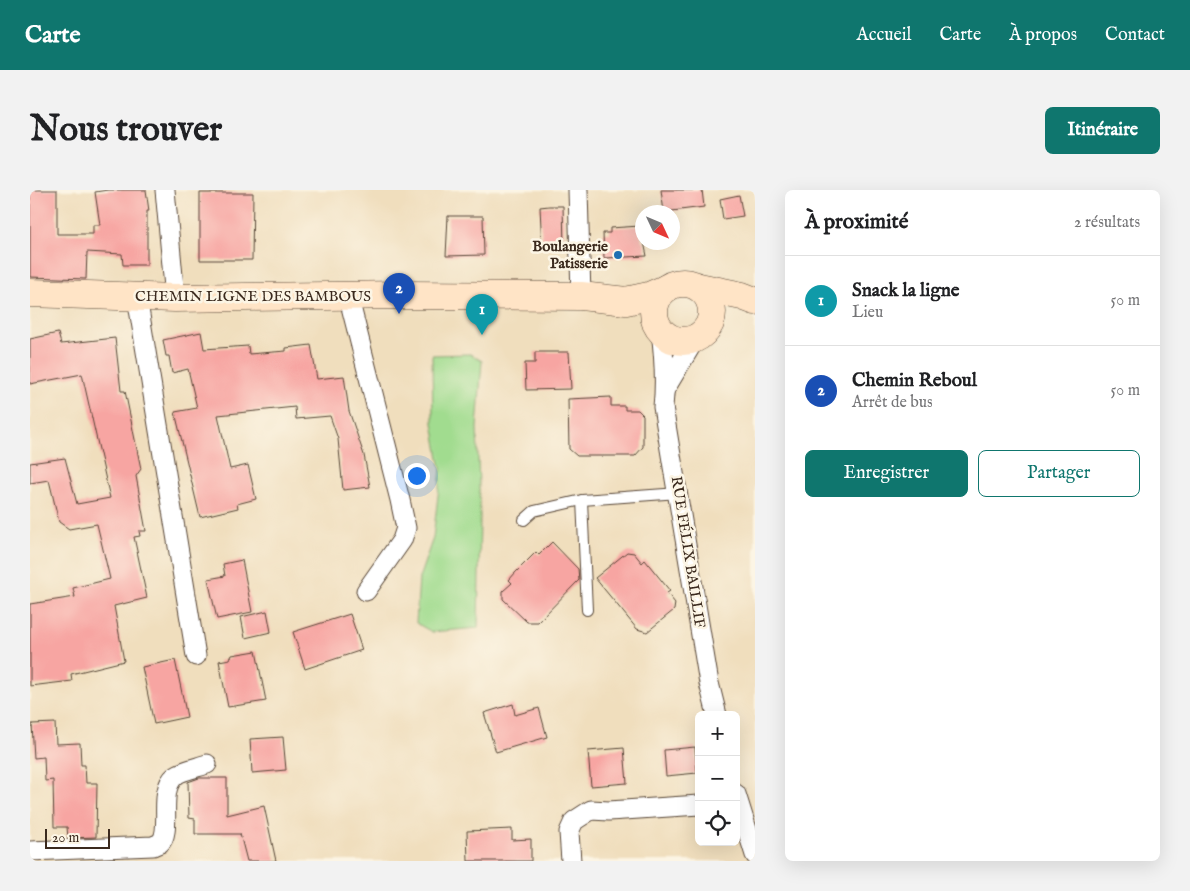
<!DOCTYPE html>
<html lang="fr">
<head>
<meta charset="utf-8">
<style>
  body { margin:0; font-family:"IM FELL English",serif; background:#f2f2f2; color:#202124 }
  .controls { position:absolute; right:15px; bottom:15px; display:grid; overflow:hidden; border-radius:8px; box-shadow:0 5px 20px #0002 }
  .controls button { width:45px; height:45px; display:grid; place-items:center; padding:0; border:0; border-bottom:1px solid #e0e0e0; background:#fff; color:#202124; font:25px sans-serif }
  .compass { position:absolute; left:605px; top:15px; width:45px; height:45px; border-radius:50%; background:#fff; box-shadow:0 5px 20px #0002; rotate:134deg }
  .scale { position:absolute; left:15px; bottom:12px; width:65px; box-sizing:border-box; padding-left:5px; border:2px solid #3b2a1e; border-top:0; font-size:14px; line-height:18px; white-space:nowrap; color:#3b2a1e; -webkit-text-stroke:4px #fcf5e5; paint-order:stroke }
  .you { position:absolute; left:386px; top:285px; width:18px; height:18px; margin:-12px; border:4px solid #fff; border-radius:50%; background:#1a73e8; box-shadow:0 0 0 8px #1a73e833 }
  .badge { display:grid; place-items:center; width:32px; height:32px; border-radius:50%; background:#0f766e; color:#fff; font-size:16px; font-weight:700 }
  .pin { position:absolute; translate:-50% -41px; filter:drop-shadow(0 1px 2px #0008) }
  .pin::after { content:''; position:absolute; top:26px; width:18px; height:15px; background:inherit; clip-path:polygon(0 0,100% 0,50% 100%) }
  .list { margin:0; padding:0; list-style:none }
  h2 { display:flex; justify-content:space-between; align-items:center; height:65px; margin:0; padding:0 20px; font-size:21px }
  h2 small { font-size:16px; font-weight:400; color:#757577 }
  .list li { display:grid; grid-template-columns:32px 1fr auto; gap:15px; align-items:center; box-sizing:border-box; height:90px; padding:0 20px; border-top:1px solid #e0e0e0 }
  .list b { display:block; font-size:19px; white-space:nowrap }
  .list p { margin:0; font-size:16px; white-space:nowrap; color:#757577 }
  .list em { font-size:16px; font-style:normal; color:#757577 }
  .actions { display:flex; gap:10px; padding:15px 20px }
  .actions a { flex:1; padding:11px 0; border:1px solid #0f766e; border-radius:8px; text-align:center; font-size:18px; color:#0f766e }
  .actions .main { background:#0f766e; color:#fff }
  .icon { flex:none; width:28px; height:28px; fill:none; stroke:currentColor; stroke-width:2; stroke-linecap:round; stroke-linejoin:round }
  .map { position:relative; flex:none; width:725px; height:671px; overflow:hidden; border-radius:8px }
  header { display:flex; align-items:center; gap:30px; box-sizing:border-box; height:70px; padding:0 25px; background:#0f766e; color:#fff }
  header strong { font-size:24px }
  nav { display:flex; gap:28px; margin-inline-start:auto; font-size:18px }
  .intro { display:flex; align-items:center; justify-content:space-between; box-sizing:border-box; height:120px; padding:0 30px }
  h1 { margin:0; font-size:35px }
  .button { padding:12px 22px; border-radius:8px; background:#0f766e; color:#fff; font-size:18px; font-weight:700 }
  main { display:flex; gap:30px; padding:0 30px }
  aside { flex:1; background:#fff; border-radius:8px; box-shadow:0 5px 20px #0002 }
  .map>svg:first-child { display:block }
</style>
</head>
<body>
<header>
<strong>Carte</strong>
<nav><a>Accueil</a><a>Carte</a><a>À propos</a><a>Contact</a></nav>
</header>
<div class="intro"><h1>Nous trouver</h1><a class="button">Itinéraire</a></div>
<main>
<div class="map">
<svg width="725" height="671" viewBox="0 0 725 671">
  <rect width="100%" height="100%" fill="#fcf5e5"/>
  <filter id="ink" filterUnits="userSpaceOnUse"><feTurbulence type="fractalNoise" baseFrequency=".02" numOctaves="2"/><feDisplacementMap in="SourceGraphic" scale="10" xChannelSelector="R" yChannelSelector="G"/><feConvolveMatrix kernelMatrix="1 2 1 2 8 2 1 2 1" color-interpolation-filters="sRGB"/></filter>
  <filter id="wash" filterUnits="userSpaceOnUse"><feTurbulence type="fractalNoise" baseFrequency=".0096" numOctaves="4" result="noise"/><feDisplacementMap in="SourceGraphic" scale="20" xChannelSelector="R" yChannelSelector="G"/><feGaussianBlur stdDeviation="1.12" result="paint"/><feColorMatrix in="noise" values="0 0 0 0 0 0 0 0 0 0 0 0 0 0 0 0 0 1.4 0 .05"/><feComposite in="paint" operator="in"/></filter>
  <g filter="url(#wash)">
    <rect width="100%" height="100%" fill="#f0debd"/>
    <!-- green -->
    <path fill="#a1dc8f" stroke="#6e8356" d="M440 164 452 171 447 238 450 326 448 438 402 442 386 433 389 388 403 348 411 280 403 233 402 165Z"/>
    <g id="blocks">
      <!-- building -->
      <g fill="#f7a5a2">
        <path d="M0 0H27V44H63V35H70L65 2 78 0H116L119 21H117V75H93L92 64 57 62 56 89 0 87Z"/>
        <path d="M631 0H672L674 17 634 22Z"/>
        <path d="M170 3H223L222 70H170Z"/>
        <path d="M709 5 713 26 693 29 690 9Z"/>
        <path d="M519 16H533L534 57 512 58 510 17Z"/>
        <path d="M418 26H453L454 65 416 66Z"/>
        <path d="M610 36 612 52H614L617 66 574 68 573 43H580V38Z"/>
        <path d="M171 142 174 159 218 156 219 164 256 161V158L281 155 287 189 314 186 319 221 334 265 340 297 313 300 308 249 300 226 266 229 265 217 188 225 200 279 218 275 226 309 207 314 208 318 170 327 145 222 167 218 158 179 142 183 139 166H136L133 150Z"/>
        <path d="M28 143 31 154 85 148 91 201H95L111 279 106 286 116 341H109L110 346 104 347 117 408 84 416 94 471 41 484 42 491 0 496V414L45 407 43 398 80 389 67 334 39 339 29 332 19 290 0 293V273L35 268 47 314 80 308 52 184 0 194V149Z"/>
        <path d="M505 162H539L541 199 496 200 495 173H505Z"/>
        <path d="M581 207V216H595V220H608L613 225V257L605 266H547L539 259 538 209Z"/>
        <path d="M522 352 548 379 549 390 508 432H497L473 409V401L482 393 479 390 486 382 506 362 509 365Z"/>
        <path d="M597 362 604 363 612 373 615 370 640 401 637 403 645 413 644 420 617 442 607 439 565 388Z"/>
        <path d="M212 370 222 422 187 429 178 389 195 386 193 374Z"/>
        <path d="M237 421 241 442 215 448 211 427Z"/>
        <path d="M320 424 332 460 275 479 263 442Z"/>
        <path d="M226 461 236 511 198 517 189 471 200 469 202 465Z"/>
        <path d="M145 470 157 527 124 534 112 477Z"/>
        <path d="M483 514 485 525 509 518 517 547 466 562 454 523Z"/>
        <path d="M25 533 26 554 50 553 51 575H55L56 593H67L66 647 38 648 37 637H24L23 590 15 591 14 567 4 568 2 534Z"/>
        <path d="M253 547 256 580 222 583 220 549Z"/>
        <path d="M665 557 667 583 636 586 634 560Z"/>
        <path d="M594 558 597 593 561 596 558 561Z"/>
        <path d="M169 588H197V625L234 616 246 671H217L210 644H165V629L159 628 158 592Z"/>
        <path d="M482 639V650L501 649V671H438L437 641Z"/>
      </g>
    </g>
  </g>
  <g filter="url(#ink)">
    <use href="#blocks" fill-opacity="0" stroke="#564536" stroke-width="1"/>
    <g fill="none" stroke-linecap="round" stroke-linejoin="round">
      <defs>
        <g id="service">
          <path d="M552 310 557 420"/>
          <path d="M494 330 504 321 552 310 649 303"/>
        </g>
        <g id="minor">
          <path d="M135 0 145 108"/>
          <path d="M548 0 551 106"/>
          <path d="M318 105 370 310 376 338 372 350 336 401"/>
          <path d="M107 107 166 466"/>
          <path d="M631 141C634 166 636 192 633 217L679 493 687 525"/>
          <path d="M635 199 665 149"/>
          <path d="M706 604 725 665"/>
          <path d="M0 661 123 656C125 655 128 654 130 653 143 641 127 601 145 586 150 581 169 577 177 574"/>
          <path d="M541 671 539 642 544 631 561 620 579 621 669 615"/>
        </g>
        <g id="secondary">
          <circle cx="653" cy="122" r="29"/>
          <path d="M669 97 712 106 725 111"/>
          <path d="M0 103 145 108 375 105 551 106 596 111 619 106 635 99"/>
        </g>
      </defs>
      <!-- service casing -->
      <use href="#service" stroke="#564536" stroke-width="12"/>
      <!-- minor casing -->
      <use href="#minor" stroke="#564536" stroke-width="21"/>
      <!-- secondary casing -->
      <use href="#secondary" stroke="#564536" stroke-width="29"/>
      <!-- service -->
      <use href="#service" stroke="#fff" stroke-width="10"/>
      <!-- minor -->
      <use href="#minor" stroke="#fff" stroke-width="19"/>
      <!-- secondary -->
      <use href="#secondary" stroke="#ffe4c6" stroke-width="28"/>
    </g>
  </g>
  <!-- markers -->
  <circle fill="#1f6fb2" stroke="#fcf5e5" stroke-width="2" cx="588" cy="65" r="5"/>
  <g text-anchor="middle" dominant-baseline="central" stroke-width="5" stroke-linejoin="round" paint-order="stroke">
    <!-- poi labels -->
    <g font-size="15" font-weight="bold" fill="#3b2a1e" stroke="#fcf5e5" text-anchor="end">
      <text x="578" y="56">Boulangerie<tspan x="578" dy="17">Patisserie</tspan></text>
    </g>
    <!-- street labels -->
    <g font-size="15" fill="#3b2a1e" stroke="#fcf5e5">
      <text x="223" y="106">CHEMIN LIGNE DES BAMBOUS</text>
      <text transform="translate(658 362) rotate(81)">RUE FÉLIX BAILLIF</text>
    </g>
  </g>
</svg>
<div class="controls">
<button>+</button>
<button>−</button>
<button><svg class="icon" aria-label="locate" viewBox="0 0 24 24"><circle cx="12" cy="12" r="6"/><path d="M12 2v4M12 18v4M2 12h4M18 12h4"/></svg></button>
</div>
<svg class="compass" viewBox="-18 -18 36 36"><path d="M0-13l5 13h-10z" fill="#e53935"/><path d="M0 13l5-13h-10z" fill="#757577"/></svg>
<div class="scale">20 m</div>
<div class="you"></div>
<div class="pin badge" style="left:452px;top:145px;background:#0f9aa8">1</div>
<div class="pin badge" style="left:369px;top:124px;background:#1a4fb4">2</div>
</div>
<aside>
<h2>À proximité<small>2 résultats</small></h2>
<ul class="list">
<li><span class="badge" style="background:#0f9aa8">1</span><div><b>Snack la ligne</b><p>Lieu</p></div><em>50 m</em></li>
<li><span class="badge" style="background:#1a4fb4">2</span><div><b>Chemin Reboul</b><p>Arrêt de bus</p></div><em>50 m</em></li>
</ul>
<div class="actions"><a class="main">Enregistrer</a><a>Partager</a></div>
</aside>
</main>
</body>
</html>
